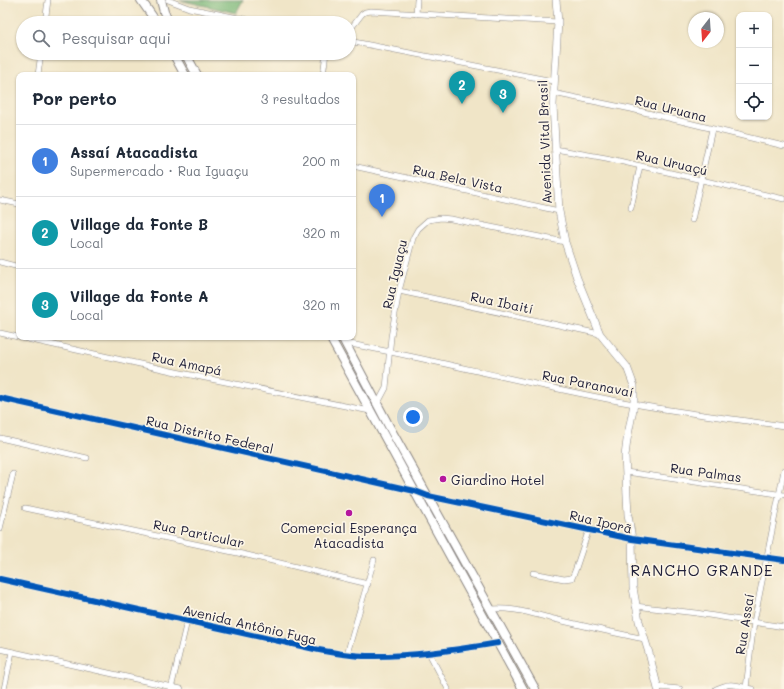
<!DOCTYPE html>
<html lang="pt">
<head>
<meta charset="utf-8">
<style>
  body { margin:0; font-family:Mali,sans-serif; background:#f2f2f3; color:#1f2937 }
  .controls { position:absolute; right:12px; top:12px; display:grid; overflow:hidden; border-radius:8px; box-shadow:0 1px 3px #0004 }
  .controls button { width:36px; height:36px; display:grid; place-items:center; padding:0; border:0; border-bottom:1px solid #e0e1e3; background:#fff; color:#1f2937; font:20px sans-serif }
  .compass { position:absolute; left:688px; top:12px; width:36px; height:36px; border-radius:50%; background:#fff; box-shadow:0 1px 3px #0004; rotate:197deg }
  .you { position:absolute; left:413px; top:417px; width:14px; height:14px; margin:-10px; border:3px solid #fff; border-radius:50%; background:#1a73e8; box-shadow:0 0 0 6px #1a73e833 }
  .badge { display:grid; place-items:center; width:26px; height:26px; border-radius:50%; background:#7c3aed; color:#fff; font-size:13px; font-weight:700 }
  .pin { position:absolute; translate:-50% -33px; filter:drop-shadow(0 1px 2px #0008) }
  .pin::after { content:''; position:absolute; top:21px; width:14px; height:12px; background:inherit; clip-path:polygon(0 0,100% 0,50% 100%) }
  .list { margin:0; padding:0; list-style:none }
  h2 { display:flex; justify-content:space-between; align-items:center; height:52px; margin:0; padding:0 16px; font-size:17px }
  h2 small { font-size:13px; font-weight:400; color:#747a83 }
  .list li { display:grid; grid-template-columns:26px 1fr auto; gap:12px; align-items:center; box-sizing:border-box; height:72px; padding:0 16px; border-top:1px solid #e0e1e3 }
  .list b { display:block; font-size:15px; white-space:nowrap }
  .list p { margin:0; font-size:13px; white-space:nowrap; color:#747a83 }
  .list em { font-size:13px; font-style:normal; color:#747a83 }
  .icon { flex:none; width:22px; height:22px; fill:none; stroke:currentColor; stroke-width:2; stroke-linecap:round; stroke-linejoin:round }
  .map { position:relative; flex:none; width:784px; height:689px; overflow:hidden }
  .search { position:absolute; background:#fff; box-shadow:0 1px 3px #0004; left:16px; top:16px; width:340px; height:44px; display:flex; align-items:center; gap:10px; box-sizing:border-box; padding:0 14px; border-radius:22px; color:#747a83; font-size:15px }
  .panel { position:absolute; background:#fff; box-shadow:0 1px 3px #0004; left:16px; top:72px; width:340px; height:268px; border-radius:8px }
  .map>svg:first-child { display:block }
</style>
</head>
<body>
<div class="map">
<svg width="784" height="689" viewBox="0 0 784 689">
  <rect width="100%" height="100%" fill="#fcf5e5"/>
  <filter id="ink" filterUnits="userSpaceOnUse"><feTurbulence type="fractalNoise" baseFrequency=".025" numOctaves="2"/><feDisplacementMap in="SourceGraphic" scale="8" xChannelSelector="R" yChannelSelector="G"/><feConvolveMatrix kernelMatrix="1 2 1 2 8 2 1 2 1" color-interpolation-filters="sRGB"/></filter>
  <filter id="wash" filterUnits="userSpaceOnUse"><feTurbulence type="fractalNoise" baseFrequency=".012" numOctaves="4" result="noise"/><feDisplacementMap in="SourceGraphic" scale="16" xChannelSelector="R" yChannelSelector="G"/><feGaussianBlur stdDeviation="0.9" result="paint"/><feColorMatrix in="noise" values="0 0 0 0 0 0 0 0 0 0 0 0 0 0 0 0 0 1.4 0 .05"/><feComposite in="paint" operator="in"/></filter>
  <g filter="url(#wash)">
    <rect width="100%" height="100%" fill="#f0e5c7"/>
    <!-- forest -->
    <path fill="#7cb878" stroke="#4f6d5a" d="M180 0H243L236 13Z"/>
  </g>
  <g filter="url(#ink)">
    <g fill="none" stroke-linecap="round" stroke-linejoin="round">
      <defs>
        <g id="minor">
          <path d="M168 0 189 8 263 23"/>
          <path d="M416 14 417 0"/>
          <path d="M45 23 48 0"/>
          <path d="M349 31 362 14 365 12 371 11 558 22"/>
          <path d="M349 41 553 81"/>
          <path d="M38 75 41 53"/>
          <path d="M323 75 326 53"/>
          <path d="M553 93 631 109 784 146"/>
          <path d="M555 149 606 158 784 199"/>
          <path d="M353 166 559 211"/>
          <path d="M0 200 19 204"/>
          <path d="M631 208 640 166"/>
          <path d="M692 220 712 129"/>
          <path d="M0 262 19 267"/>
          <path d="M399 291 600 334"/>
          <path d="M0 333 176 372 370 411"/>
          <path d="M345 343C442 361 537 387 634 404 683 413 734 419 784 426"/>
          <path d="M0 398 415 491 428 496 632 539 784 560"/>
          <path d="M378 403 386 388 391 337 399 291 413 238 418 229 428 220 441 218 451 219 565 242"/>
          <path d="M0 438 87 458"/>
          <path d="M626 472 784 495"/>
          <path d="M25 508 247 555 368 584"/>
          <path d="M0 529 13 474"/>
          <path d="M533 573 564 579 572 578 575 571 589 529"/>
          <path d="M0 579 319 650C335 653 351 656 367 656 411 657 454 650 498 643"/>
          <path d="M635 606 696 613 784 627"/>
          <path d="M491 609C513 607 533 614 554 619 584 626 614 633 645 639"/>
          <path d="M0 649 181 689"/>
          <path d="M429 653 448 689"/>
          <path d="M347 654 374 560"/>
          <path d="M658 687 680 689"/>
          <path d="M746 688 754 622 784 470"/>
          <path d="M4 689 12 652"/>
          <path d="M171 689 187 621"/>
          <path d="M716 689C733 681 736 686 753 689"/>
        </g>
        <path id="secondary" d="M556 0 558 22 553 105 559 211 565 242 577 278 600 334 627 367 634 386V404L627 440 625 456 628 515 632 539 633 588 639 621 649 653 658 689"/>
        <g id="primary">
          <path d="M141 0 157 23"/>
          <path d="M161 0 164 12 169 23"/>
          <path d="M173 53 185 75"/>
          <path d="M185 53 197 75"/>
          <path d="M330 337 523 689"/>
          <path d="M342 337 391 430 535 689"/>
        </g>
      </defs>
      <!-- minor casing -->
      <use href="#minor" stroke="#898481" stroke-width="6"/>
      <!-- secondary casing -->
      <use href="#secondary" stroke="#898481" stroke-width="8"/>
      <!-- primary casing -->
      <use href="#primary" stroke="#898481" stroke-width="10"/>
      <!-- minor -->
      <use href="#minor" stroke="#fff" stroke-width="5"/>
      <!-- secondary -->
      <use href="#secondary" stroke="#fff" stroke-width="7"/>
      <!-- primary -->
      <use href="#primary" stroke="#fff" stroke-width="8"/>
      <defs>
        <g id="cycleway">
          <path d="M0 398 415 491 428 496 632 539 784 560"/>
          <path d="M0 579 319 650C335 653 351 656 367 656 411 657 454 650 498 643"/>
        </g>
      </defs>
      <!-- cycleway casing -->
      <use href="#cycleway" stroke="#fcf5e5" stroke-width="8"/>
      <!-- cycleway -->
      <use href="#cycleway" stroke="#0057b8" stroke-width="6"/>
    </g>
  </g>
  <!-- markers -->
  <g fill="#b5179e" stroke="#fcf5e5" stroke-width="1.5">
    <circle cx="443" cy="479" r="4"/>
    <circle cx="349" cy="513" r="4"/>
  </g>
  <g text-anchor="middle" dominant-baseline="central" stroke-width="3.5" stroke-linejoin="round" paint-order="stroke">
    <!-- street labels -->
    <g font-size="13" fill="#22223b" stroke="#fcf5e5">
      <text transform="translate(671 108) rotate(14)">Rua Uruana</text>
      <text transform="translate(544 142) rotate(-92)">Avenida Vital Brasil</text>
      <text transform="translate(672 162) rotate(13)">Rua Uruaçú</text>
      <text transform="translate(458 178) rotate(12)">Rua Bela Vista</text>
      <text transform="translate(394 274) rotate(-77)">Rua Iguaçu</text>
      <text transform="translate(502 302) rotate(12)">Rua Ibaití</text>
      <text transform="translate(187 363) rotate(12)">Rua Amapá</text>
      <text transform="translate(588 383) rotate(11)">Rua Paranavaí</text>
      <text transform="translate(210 434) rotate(13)">Rua Distrito Federal</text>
      <text transform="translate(706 472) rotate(8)">Rua Palmas</text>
      <text transform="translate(601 521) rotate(13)">Rua Iporã</text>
      <text transform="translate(199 533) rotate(12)">Rua Particular</text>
      <text transform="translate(250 624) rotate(13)">Avenida Antônio Fuga</text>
      <text transform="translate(744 624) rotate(-81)">Rua Assaí</text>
    </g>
    <!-- poi labels -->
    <g font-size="13" fill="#22223b" stroke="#fcf5e5" text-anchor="start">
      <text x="451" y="479">Giardino Hotel</text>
      <text x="349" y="527" text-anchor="middle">Comercial Esperança<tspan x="349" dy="15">Atacadista</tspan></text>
    </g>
    <!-- quarter labels -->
    <g font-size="15" letter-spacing="1" fill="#22223b" stroke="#fcf5e5">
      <text x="702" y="570">RANCHO GRANDE</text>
    </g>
  </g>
</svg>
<div class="controls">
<button>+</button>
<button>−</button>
<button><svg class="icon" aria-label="locate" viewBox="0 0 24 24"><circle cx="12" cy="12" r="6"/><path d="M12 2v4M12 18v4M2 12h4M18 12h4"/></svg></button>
</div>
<svg class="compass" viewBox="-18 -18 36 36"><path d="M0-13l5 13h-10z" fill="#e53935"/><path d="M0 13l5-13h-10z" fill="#747a83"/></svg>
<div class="you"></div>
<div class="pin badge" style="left:382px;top:217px;background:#3f7fe0">1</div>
<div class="pin badge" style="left:462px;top:104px;background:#0f9aa8">2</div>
<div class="pin badge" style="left:503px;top:113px;background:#0f9aa8">3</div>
<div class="search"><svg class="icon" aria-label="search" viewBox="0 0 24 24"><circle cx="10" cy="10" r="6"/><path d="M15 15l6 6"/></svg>Pesquisar aqui</div>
<section class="panel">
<h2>Por perto<small>3 resultados</small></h2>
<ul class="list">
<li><span class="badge" style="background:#3f7fe0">1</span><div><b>Assaí Atacadista</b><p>Supermercado · Rua Iguaçu</p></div><em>200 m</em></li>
<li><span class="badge" style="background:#0f9aa8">2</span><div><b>Village da Fonte B</b><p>Local</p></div><em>320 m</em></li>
<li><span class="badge" style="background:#0f9aa8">3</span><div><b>Village da Fonte A</b><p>Local</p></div><em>320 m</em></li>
</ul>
</section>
</div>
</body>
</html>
